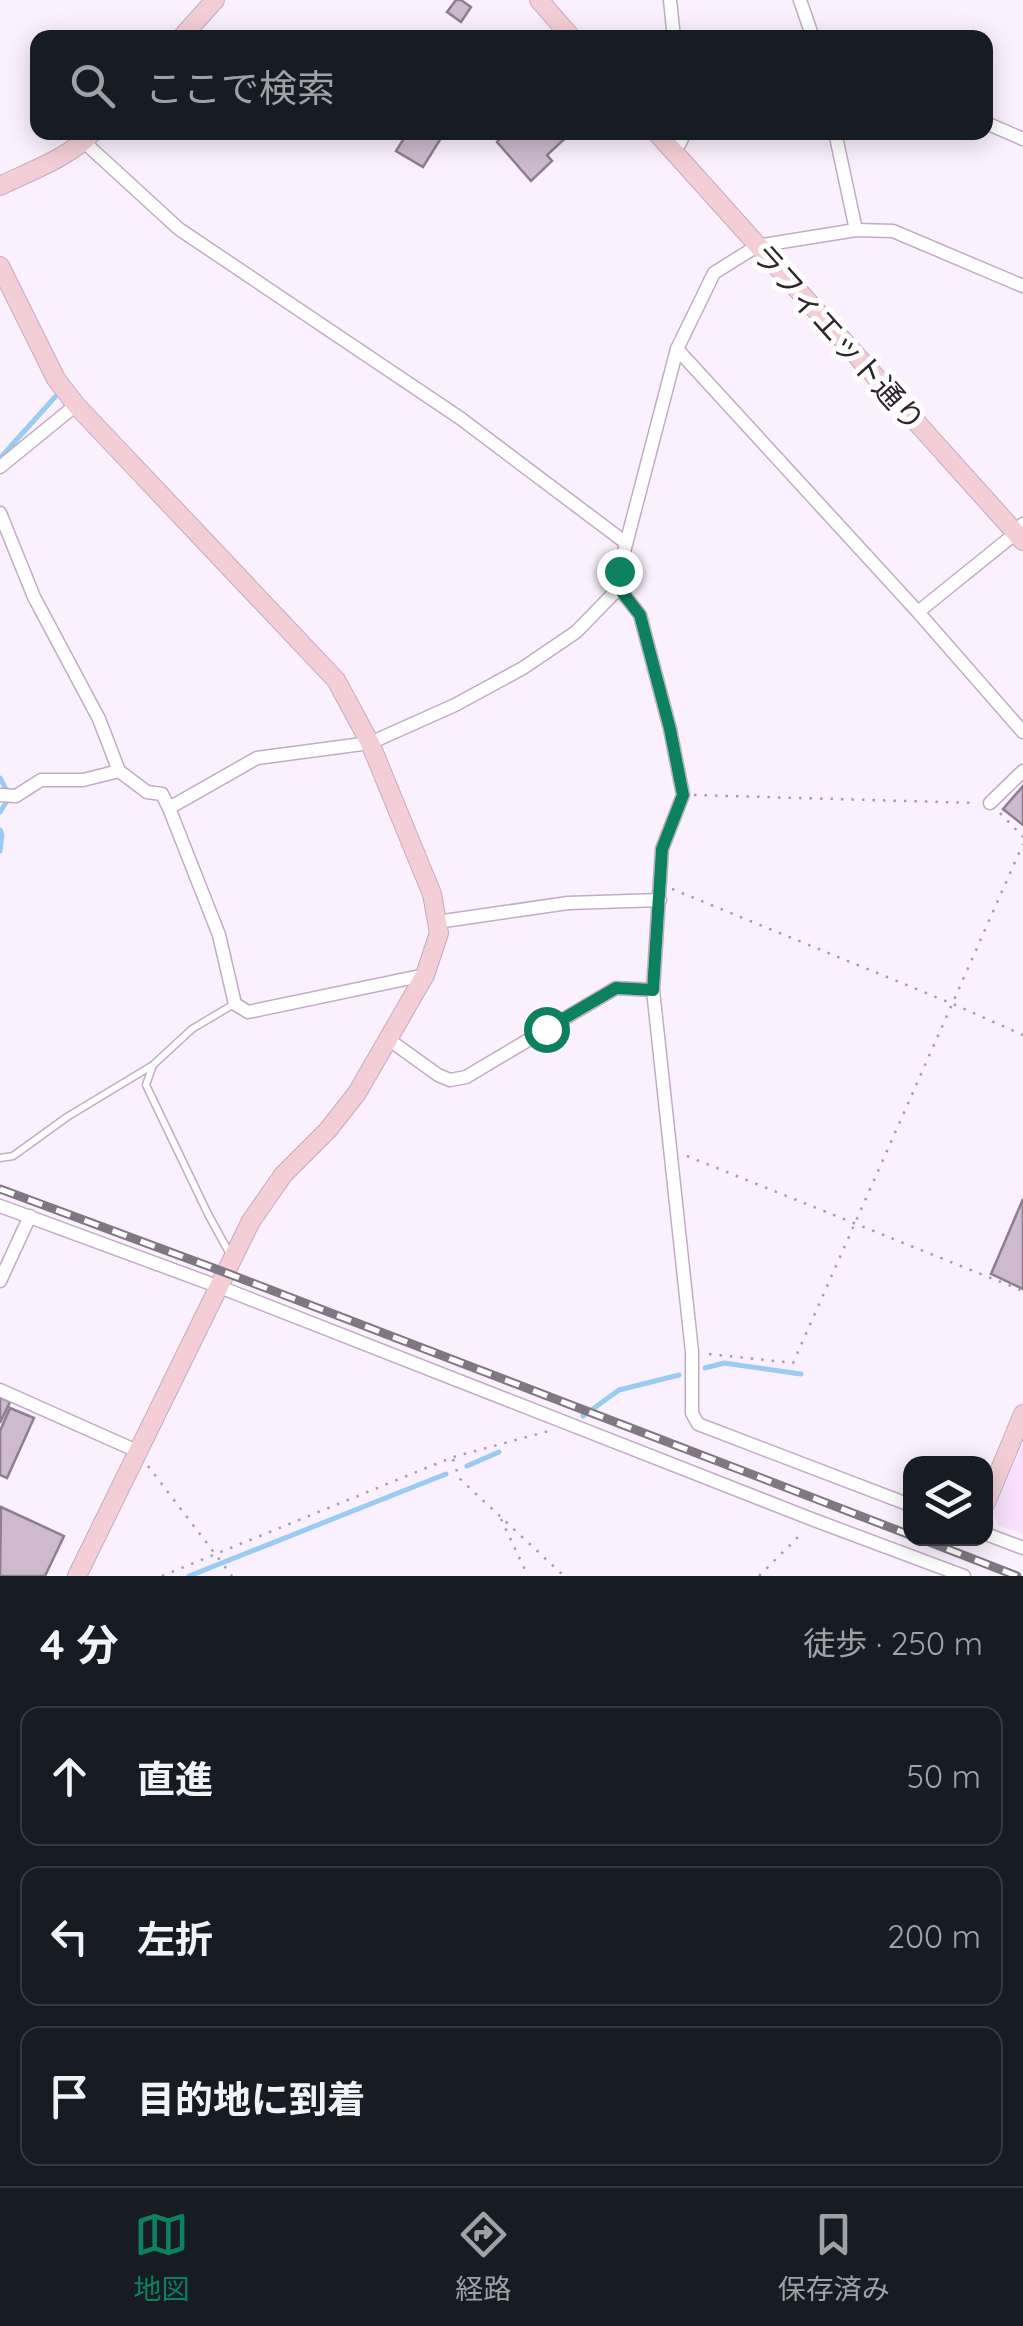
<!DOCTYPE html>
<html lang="ja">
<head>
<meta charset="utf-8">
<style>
  body { margin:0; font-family:Quicksand,"Noto Sans JP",sans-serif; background:#20242c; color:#f1f3f6 }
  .controls { position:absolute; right:30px; bottom:30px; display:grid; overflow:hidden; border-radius:20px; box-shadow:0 5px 25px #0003 }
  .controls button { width:90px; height:90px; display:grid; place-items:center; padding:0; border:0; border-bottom:2px solid #363941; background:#171b24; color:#f1f3f6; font:50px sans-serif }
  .stop { position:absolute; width:30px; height:30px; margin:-22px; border:8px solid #0d815f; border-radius:50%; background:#fff }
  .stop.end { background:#0d815f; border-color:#fff; box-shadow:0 2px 10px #0008 }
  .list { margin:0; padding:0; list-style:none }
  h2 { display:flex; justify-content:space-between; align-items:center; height:130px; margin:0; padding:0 40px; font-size:42px }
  h2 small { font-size:32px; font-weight:400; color:#9ea1a6 }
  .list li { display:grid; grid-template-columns:65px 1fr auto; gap:30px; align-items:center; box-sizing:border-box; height:140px; margin:0 20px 20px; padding:0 20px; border:2px solid #363941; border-radius:20px }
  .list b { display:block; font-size:38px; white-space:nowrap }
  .list em { font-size:32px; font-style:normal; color:#9ea1a6 }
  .icon { flex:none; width:55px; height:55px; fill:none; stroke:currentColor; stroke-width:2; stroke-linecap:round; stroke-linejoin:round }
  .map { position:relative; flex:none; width:1023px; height:1576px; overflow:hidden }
  .search { position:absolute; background:#171b24; box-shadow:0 5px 25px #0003; left:30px; right:30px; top:30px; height:110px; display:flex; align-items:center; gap:25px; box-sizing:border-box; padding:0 35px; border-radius:20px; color:#9ea1a6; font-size:38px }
  .sheet { height:610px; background:#171b24 }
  nav { display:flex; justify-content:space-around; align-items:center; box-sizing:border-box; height:140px; border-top:2px solid #363941; background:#171b24; font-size:28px; color:#9ea1a6 }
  nav a { display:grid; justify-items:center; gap:5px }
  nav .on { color:#0d815f }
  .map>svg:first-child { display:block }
</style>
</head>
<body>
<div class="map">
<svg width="1023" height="1576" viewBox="0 0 1023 1576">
  <rect width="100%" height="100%" fill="#fbf0fd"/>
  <!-- built -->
  <path fill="#f9e0fc" d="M1023 1444V1534L998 1525 993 1513Z"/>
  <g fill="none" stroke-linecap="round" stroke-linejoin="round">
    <!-- stream -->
    <g stroke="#9acbf2" stroke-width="5">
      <path d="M2 456 55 397"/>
      <path d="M0 778 7 791"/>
      <path d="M0 812 9 798"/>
      <path d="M0 830 2 835 0 851"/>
      <path d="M705 1368 724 1363 801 1374"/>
      <path d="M583 1416 619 1390 679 1375"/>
      <path d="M467 1466 499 1452"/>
      <path d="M189 1576 446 1474"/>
    </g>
  </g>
  <!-- building -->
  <g fill="#cdbace" stroke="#8f7d91" stroke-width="2.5">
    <path d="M456 0H461L471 7 461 22 447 12Z"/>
    <path d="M408 132H440L443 135 423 167 396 151Z"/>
    <path d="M506 132H572L547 155 552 161 531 181 497 142Z"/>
    <path d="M1023 786V825L1003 809Z"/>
    <path d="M1023 1199V1289L991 1274Z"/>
    <path d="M0 1397 10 1402 0 1423Z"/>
    <path d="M10 1408 34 1418 7 1478 0 1475V1431Z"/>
    <path d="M1 1507 64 1536 45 1576H0Z"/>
  </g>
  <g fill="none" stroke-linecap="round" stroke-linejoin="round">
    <defs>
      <g id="lane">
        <path d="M153 1065 146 1085 208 1214 231 1256"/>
        <path d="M0 1158 13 1156 67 1117 153 1065 192 1029 234 1004"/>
      </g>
      <g id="street">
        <path d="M670 0 674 38"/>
        <path d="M800 0 813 38"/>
        <path d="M986 123 1023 139"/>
        <path d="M835 132 856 230"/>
        <path d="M84 142 179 229 460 418 626 543"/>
        <path d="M672 150 680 143 685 132"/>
        <path d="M677 349 918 612 1023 732"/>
        <path d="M0 467 76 405"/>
        <path d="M0 513 34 597 99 719 119 771 147 792 162 794 169 808 219 935 235 1004 248 1012 425 975"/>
        <path d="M918 612 1016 533 1023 524"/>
        <path d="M0 795 16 796 41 780H83L119 771"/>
        <path d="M990 803 1023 771"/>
        <path d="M169 808 257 758 370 743 455 705 523 668 576 632 619 588"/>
        <path d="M437 922 568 903 660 900"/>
        <path d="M388 1039 438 1075 450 1080 466 1077 616 988 653 990"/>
        <path d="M0 1206 217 1286 814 1520 964 1576"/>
        <path d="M0 1281 30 1216"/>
        <path d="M0 1390 137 1451"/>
        <path d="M910 1505 698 1424 692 1413V1352L653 990 662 849 683 795 670 729 640 615 619 588V571L677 349 714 273 757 246 856 230 893 231 1023 286"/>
        <path d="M986 1534 1023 1548"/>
      </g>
      <g id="secondary">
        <path d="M539 0 572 38"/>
        <path d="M181 38 215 0"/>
        <path d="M656 132 1023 541"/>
        <path d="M0 186C30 171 69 158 93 132"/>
        <path d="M0 266 56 379 76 405 336 680 370 743 432 894 439 933 425 975 357 1093 328 1130 283 1175 251 1221 77 1576"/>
        <path d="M986 1503 1023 1414"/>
      </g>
    </defs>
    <!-- lane casing -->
    <use href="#lane" stroke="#c0adc2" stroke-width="9"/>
    <!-- street casing -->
    <use href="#street" stroke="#c0adc2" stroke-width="15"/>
    <!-- secondary casing -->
    <use href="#secondary" stroke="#c0adc2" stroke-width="20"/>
    <!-- path -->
    <g stroke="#a89ea9" stroke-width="2.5" stroke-dasharray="2.5 8" stroke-linecap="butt">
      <path d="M694 795 976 803"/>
      <path d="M1000 813 1023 837"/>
      <path d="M672 889 953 1004 1023 1035"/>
      <path d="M687 1156 1023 1291"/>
      <path d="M709 1354 793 1363 1023 844"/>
      <path d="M453 1459 459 1478 564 1576"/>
      <path d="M148 1466 232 1576"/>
      <path d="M501 1519 528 1576"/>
      <path d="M954 1556 961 1538"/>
      <path d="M162 1576 453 1457 549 1431"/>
      <path d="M759 1576 803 1532"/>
    </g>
    <!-- lane -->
    <use href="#lane" stroke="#fff" stroke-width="6"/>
    <!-- street -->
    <use href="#street" stroke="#fff" stroke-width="12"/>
    <!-- secondary -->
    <use href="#secondary" stroke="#f4ced6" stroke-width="18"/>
    <defs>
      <g id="rail">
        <path d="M0 1189 224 1272 910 1535"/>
        <path d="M919 1538 1017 1576"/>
      </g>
    </defs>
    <!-- rail casing -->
    <use href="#rail" stroke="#7f7781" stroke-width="9"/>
    <!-- rail -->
    <use href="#rail" stroke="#fff" stroke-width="5" stroke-dasharray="15" stroke-linecap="butt"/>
  </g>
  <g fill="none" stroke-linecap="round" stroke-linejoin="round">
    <!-- route -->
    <path stroke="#0d815f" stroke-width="12" d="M546 1029 616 988 653 990 662 849 683 795 670 729 640 615 619 588V571"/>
  </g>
  <g text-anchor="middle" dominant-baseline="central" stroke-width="10" stroke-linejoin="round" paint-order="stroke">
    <!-- street labels -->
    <g font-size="30" fill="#2d262e" stroke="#fff">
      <text transform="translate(839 337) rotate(48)">ラフィエット通り</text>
    </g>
  </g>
</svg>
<div class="controls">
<button><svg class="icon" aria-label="layers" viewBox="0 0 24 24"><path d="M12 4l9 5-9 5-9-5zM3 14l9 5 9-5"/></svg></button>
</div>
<div class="stop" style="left:546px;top:1029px"></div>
<div class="stop end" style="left:619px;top:571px"></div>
<div class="search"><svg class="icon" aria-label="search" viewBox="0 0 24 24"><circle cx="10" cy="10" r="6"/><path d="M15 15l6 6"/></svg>ここで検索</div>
</div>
<section class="sheet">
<h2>4 分<small>徒歩 · 250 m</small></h2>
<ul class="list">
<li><svg class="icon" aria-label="ahead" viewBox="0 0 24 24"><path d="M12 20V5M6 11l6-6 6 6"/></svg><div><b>直進</b></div><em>50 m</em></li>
<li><svg class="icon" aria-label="left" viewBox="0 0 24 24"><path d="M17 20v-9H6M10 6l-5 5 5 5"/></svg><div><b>左折</b></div><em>200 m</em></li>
<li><svg class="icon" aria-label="arrive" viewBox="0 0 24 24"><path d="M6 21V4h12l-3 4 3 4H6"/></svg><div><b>目的地に到着</b></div></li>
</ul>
</section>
<nav>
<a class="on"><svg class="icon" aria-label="map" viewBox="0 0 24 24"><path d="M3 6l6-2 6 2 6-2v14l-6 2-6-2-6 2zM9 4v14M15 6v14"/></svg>地図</a>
<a><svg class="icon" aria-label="directions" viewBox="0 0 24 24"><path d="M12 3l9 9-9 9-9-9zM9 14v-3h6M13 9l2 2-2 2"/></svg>経路</a>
<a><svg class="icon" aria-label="saved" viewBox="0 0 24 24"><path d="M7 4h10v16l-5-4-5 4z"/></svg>保存済み</a>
</nav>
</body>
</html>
